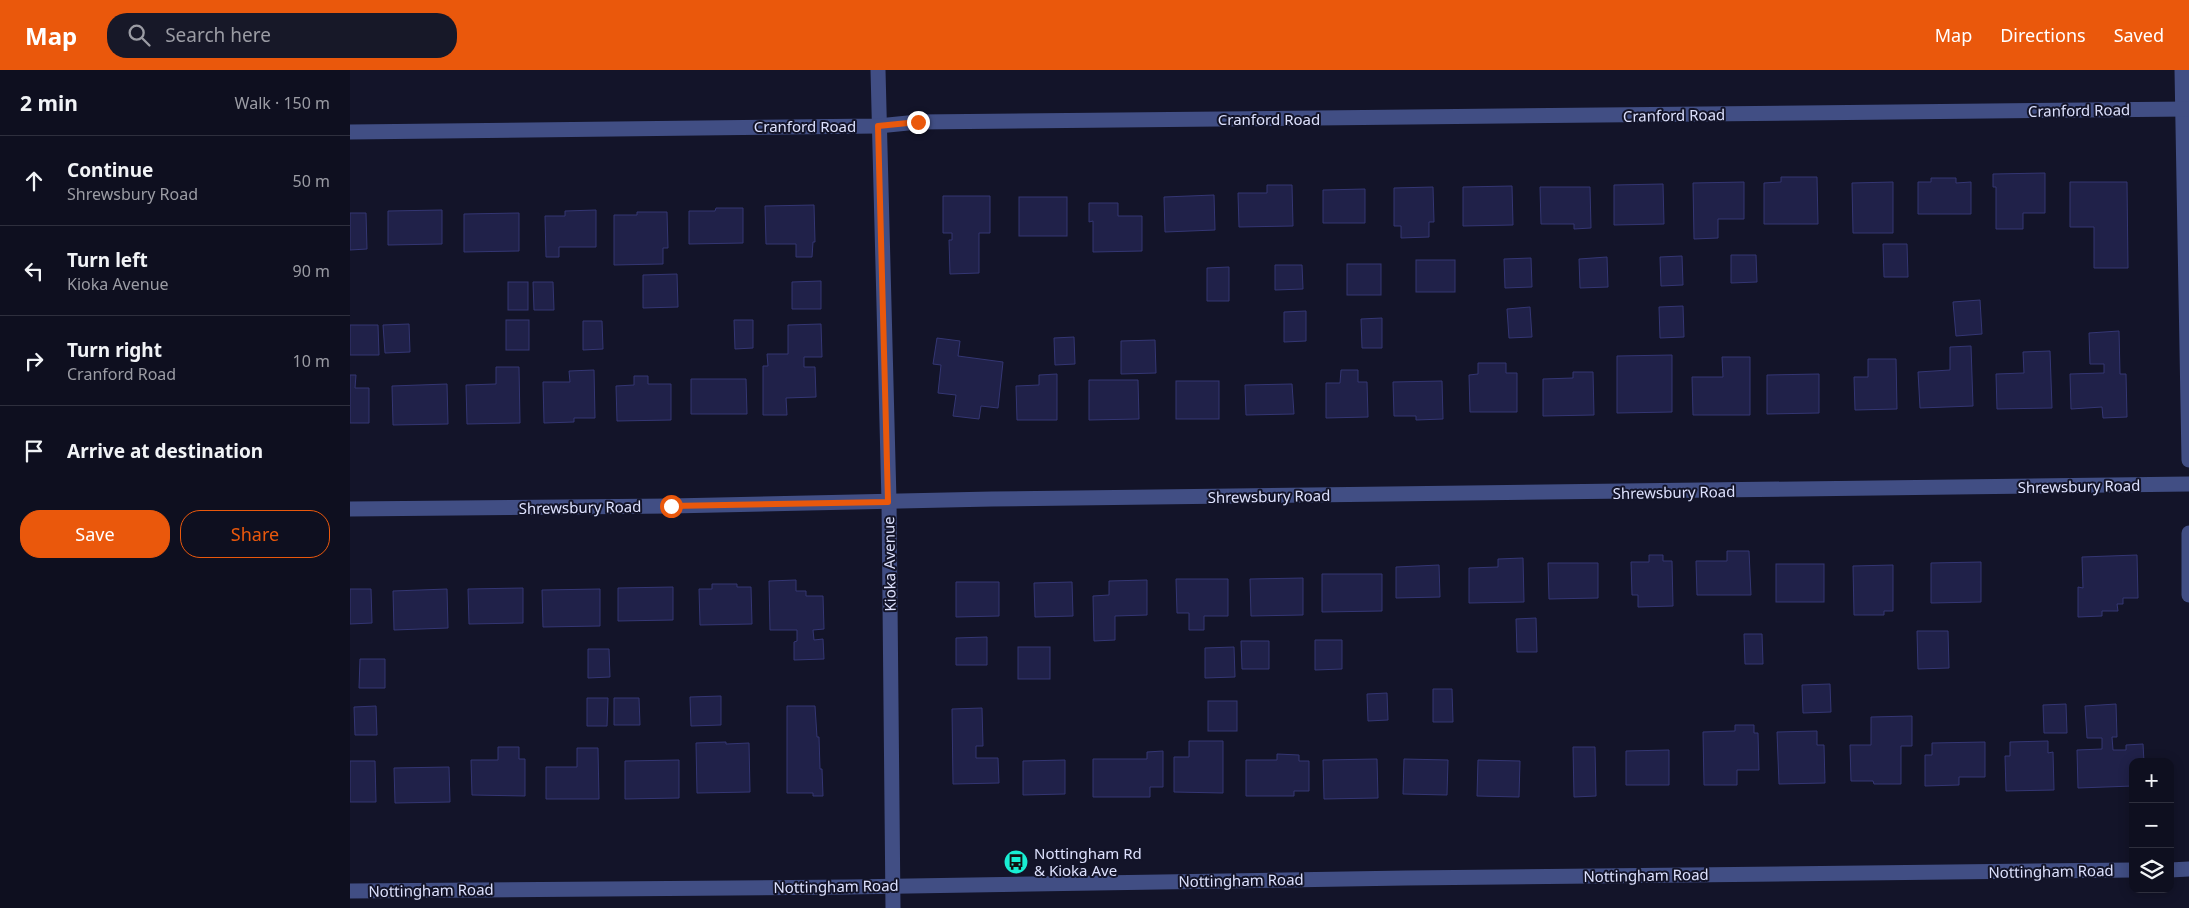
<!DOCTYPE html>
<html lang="en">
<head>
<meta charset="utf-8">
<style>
  body { margin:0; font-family:"Noto Sans",sans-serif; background:#171828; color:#f1f3f6 }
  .controls { position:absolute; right:15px; bottom:15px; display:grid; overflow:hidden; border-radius:10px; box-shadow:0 2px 12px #0003 }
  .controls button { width:45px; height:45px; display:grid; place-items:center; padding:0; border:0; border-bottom:1px solid #2e2f3d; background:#0e0f1f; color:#f1f3f6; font:25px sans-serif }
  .stop { position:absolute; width:15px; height:15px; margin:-11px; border:4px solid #ea580c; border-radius:50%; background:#fff }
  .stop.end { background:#ea580c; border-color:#fff; box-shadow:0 1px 5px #0008 }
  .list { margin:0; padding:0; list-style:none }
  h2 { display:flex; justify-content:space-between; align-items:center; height:65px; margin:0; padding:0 20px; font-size:21px }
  h2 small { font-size:16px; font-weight:400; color:#9b9ca4 }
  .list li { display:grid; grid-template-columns:32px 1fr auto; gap:15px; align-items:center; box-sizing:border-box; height:90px; padding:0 20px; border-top:1px solid #2e2f3d }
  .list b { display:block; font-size:19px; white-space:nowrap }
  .list p { margin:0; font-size:16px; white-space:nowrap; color:#9b9ca4 }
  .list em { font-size:16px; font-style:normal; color:#9b9ca4 }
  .actions { display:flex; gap:10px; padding:15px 20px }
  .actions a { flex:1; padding:11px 0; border:1px solid #ea580c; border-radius:20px; text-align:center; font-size:18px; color:#ea580c }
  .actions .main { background:#ea580c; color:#fff }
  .icon { flex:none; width:28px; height:28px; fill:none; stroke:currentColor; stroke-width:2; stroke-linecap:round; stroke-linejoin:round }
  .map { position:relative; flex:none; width:1839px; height:838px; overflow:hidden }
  header { display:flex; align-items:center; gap:30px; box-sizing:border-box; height:70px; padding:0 25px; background:#ea580c; color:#fff }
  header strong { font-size:24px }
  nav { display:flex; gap:28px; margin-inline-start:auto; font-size:18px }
  .search { width:350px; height:45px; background:#171828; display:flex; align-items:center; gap:12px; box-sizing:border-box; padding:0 18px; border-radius:20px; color:#9b9ca4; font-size:19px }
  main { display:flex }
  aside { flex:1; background:#0e0f1f }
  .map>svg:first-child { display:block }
</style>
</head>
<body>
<header>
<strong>Map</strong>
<div class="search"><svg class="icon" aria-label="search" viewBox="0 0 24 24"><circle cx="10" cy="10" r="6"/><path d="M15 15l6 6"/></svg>Search here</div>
<nav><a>Map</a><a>Directions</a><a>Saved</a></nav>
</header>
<main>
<aside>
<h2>2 min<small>Walk · 150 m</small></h2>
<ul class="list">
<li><svg class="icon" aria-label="ahead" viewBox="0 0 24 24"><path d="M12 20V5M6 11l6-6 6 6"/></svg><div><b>Continue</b><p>Shrewsbury Road</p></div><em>50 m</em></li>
<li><svg class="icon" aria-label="left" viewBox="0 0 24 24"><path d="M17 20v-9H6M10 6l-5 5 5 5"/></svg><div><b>Turn left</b><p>Kioka Avenue</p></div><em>90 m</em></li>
<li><svg class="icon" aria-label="right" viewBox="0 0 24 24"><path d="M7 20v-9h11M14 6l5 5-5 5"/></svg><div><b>Turn right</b><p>Cranford Road</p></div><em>10 m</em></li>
<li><svg class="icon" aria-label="arrive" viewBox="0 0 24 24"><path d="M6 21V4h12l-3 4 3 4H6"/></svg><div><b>Arrive at destination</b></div></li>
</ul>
<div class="actions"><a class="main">Save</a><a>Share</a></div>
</aside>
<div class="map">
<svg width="1839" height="838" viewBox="0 0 1839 838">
  <rect width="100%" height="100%" fill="#131429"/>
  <!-- building -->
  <g fill="#202149" stroke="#343673">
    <path d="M1695 103V143H1673V159H1646V117H1643V104Z"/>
    <path d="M1431 107H1467L1468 154H1414V113L1431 112Z"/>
    <path d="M1581 108H1606V113L1621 112V144H1568V112H1581Z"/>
    <path d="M1394 112V149H1368V168L1344 169 1343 113Z"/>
    <path d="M1543 112V163H1503L1502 113Z"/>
    <path d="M1720 112H1777L1778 198H1744V157H1720Z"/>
    <path d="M1313 114 1314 154 1264 155V115Z"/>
    <path d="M917 115H942L943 156 889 157 888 123H917Z"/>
    <path d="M1162 116 1163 155 1113 156V117Z"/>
    <path d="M1083 117 1084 152H1079V167L1051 168V156H1044V118Z"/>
    <path d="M1190 117H1240L1241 158 1224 159V154H1191Z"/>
    <path d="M1015 119V153H973V120Z"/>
    <path d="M864 125 865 160 815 162 814 127Z"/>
    <path d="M593 126H640V163H629V203L600 204 599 170H602V163H593Z"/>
    <rect x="669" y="127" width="48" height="39"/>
    <path d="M739 133H768V146H792V181L743 182V151L739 152Z"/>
    <path d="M464 135 465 172H463L462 187H446V174H416L415 136Z"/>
    <path d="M366 138H393V173L339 174V141H365Z"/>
    <path d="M92 140V174L38 175V141Z"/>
    <path d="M246 140V177H209V187H196L195 146H215V141Z"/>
    <path d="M287 142H317L318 178H313V194L264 195V145H287Z"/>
    <path d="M0 143H16L17 179 0 180Z"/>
    <path d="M169 143V181L114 182V144Z"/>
    <path d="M1533 174H1557L1558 207H1534Z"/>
    <path d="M1381 185H1406L1407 212 1381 213Z"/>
    <path d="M1332 186 1333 215 1311 216 1310 187Z"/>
    <path d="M1257 187 1258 217 1230 218 1229 189Z"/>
    <path d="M1181 188 1182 217 1155 218 1154 189Z"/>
    <rect x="1066" y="190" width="39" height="32"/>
    <rect x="997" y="194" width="34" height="31"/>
    <path d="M925 195H952L953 219 925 220Z"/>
    <path d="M879 197V231H857V198Z"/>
    <path d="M327 204 328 237 293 238V205Z"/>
    <path d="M471 211V239H442V212Z"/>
    <rect x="158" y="212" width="20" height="28"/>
    <path d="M183 212H203L204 240H184Z"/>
    <path d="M1630 230 1632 264 1606 266 1603 232Z"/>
    <path d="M1333 236 1334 267 1310 268 1309 237Z"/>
    <path d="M1180 237 1182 267 1159 268 1157 239Z"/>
    <path d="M956 241V271L934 272V242Z"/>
    <path d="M1032 248V278H1012L1011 249Z"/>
    <rect x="156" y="250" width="23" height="30"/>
    <path d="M384 250H403V278L385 279Z"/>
    <path d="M233 251H252L253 279 233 280Z"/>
    <path d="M59 254 60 282 35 283 33 255Z"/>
    <path d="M471 254 472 287H454V297H465L466 327 436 328 437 345H413V296H418L417 284H438V255Z"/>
    <path d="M0 255H28L29 285H0Z"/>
    <path d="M1769 261 1770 304H1776L1777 347 1753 348 1752 337 1721 339 1720 304 1754 303V294H1740L1739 263Z"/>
    <path d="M724 267 725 294 705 295 704 268Z"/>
    <path d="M587 268 610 271 608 286 653 292 648 338 631 336 629 349 603 346 606 325 588 323 591 295 583 294Z"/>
    <path d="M805 270 806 303 771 304V271Z"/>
    <path d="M1621 276 1623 336 1570 338 1568 302 1600 300V277Z"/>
    <path d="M1700 281 1702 338 1647 339 1646 304 1674 303 1673 282Z"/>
    <path d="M1322 285V342L1267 343V286Z"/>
    <path d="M1372 287H1400V345H1343L1342 307H1373Z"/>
    <path d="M1518 289H1546L1547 339 1505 340 1504 307H1518Z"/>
    <path d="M1128 293H1156V303H1167V342H1120L1119 305 1128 304Z"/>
    <path d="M146 297H169L170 353 117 354 116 315 146 314Z"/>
    <path d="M244 300 245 348H224V352L194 353 193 312H220L219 301Z"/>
    <path d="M991 300H1008V312H1017L1018 347 976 348V313H990Z"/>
    <path d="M1223 302H1243L1244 345 1193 346V309L1223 308Z"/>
    <path d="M707 304V350H667L666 316 689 315V305Z"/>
    <path d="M1469 304V343L1417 344V305Z"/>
    <path d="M0 305H6L5 318H19V353H0Z"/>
    <path d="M284 306H298V314H321V350L267 351 266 316 284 315Z"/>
    <path d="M341 309H396L397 344H341Z"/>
    <path d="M739 310H788L789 349 739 350Z"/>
    <rect x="826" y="311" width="43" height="38"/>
    <path d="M1092 311 1093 349 1066 350V346H1044L1043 312Z"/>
    <path d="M97 314 98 354 43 355 42 316Z"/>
    <path d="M942 314 944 344 896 345 895 315Z"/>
    <path d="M1377 481H1399L1401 525H1347L1346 491H1377Z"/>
    <path d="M1299 485H1313V491H1322L1323 536 1288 537V525H1282L1281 492H1299Z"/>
    <path d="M1787 485 1788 528H1773V534H1767L1768 541H1752V546L1728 547V517L1733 518 1732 487Z"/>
    <path d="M1173 488 1174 532 1119 533V498L1148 497V489Z"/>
    <path d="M1631 492V532L1581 533V493Z"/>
    <path d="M1198 493H1248V528L1199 529Z"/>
    <rect x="1426" y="494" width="48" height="38"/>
    <path d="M1089 495 1090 527 1046 528V497Z"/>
    <path d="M1543 495V541H1534V545H1504L1503 496Z"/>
    <path d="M972 504H1032V541L972 542Z"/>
    <path d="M953 508V545L901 546 900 509Z"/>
    <path d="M826 509H878V546H854V560H839V543H827Z"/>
    <path d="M446 510V521H456V526H473L474 559 463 560 464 570 473 569 474 589 444 590V572L447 571V560H420L419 511Z"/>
    <path d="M797 510V545L765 546V570L744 571 743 526 759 525V511Z"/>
    <path d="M606 512H649V546L606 547Z"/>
    <path d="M722 512 723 546 685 547 684 513Z"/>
    <path d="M362 514H387V517H401L402 554 350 555 349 519H362Z"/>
    <path d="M323 517V550L268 551V518Z"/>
    <path d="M173 518V553L119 554 118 519Z"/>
    <path d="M0 519H21L22 553 0 554Z"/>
    <path d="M97 519 98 558 44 560 43 521Z"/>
    <path d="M250 519V556L193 557 192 520Z"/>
    <path d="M1186 548 1187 582H1167L1166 549Z"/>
    <path d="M1567 561H1598L1599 598 1568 599Z"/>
    <path d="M1394 564H1412L1413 594H1395Z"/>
    <path d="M637 567V595H606V568Z"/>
    <path d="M965 570H992V599L965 600Z"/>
    <path d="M891 571H919V599H892Z"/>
    <rect x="668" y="577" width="32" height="32"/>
    <path d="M884 577 885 607 855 608V578Z"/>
    <path d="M238 579H259L260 607 238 608Z"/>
    <path d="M10 589H35V618H9Z"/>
    <path d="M1480 614 1481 642 1453 643 1452 615Z"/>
    <path d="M1083 619H1102L1103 652H1083Z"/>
    <path d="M1037 623 1038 650 1018 651 1017 624Z"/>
    <path d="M371 626V655L341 656 340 627Z"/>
    <path d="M237 628H258L257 656H237Z"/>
    <path d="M264 628H289L290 655H264Z"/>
    <rect x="858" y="631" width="29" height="30"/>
    <path d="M1716 634 1717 663H1694L1693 635Z"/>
    <path d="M1766 634 1767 667H1762L1763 680H1776V675L1793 674 1794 692H1783V716L1728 718 1727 680 1752 679V668H1737L1735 636Z"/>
    <path d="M26 636 27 665H5L4 637Z"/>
    <path d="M437 636H465L467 667H469L470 699H472L473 726H463V723H437Z"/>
    <path d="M632 638 633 676H626V688H648L649 713 603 714 602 639Z"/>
    <path d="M1562 646V676H1551V714H1524L1523 711H1501L1500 675H1521V647Z"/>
    <path d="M1385 655H1404V663H1408L1409 700H1387V715H1354L1353 662 1385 661Z"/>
    <path d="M1467 661V675H1474L1475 713 1429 714 1427 662Z"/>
    <path d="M839 671H873V723L824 722V687H839Z"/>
    <path d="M1698 671V683L1703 682 1704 720 1656 721 1655 686H1660V672Z"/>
    <path d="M376 672V674L399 673 400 722 347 723 346 673Z"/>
    <path d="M1635 672V707H1609V715L1575 716V685H1582V673Z"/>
    <path d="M148 677H169V689H175V726L122 725 121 690H148Z"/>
    <path d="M1223 677H1245L1246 726 1224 727Z"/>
    <path d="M227 678H248L249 729H196V697H227Z"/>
    <path d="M1319 680V715H1276V681Z"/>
    <path d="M813 681V717H800V727H743V689H797V682Z"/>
    <path d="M927 684 949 685V691H959V721H944V726H896V690H927Z"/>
    <path d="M1027 689 1028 728 974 729 973 690Z"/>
    <path d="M1054 689 1098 690 1097 725 1053 724Z"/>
    <path d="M329 690V728L275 729V691Z"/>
    <path d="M715 690V724L673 725V691Z"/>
    <path d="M1128 690 1170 691 1169 727 1127 726Z"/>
    <path d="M0 691H25L26 732H0Z"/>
    <path d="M99 697 100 732 45 733 44 698Z"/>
  </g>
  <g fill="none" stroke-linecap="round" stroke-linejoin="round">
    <!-- minor -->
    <g stroke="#414e84" stroke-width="15">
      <path d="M528 0 539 431 543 838"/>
      <path d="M1832 0 1839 390"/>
      <path d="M0 62 528 56 568 52 1839 39"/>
      <path d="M0 439 321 436 642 429 1839 414"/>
      <path d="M1839 463V525"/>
      <path d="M1820 800 1839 799"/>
      <path d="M0 821 498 817 1056 808 1783 800"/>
    </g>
  </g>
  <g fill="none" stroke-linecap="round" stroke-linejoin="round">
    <!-- route -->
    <path stroke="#ea580c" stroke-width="6" d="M321 436 538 432 528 56 568 52"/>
  </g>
  <!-- icons -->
  <defs>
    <symbol id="bus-disc" viewBox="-11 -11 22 22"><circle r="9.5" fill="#18eed3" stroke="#131429"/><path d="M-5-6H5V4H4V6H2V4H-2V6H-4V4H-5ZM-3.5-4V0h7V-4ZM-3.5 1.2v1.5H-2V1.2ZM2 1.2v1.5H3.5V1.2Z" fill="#111"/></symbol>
  </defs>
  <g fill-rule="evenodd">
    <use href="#bus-disc" x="652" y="778" width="28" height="28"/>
  </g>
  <g text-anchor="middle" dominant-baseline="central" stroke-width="4" stroke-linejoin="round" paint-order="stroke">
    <!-- street labels -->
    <g font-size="15" fill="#dde1fd" stroke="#131429">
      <text transform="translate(1729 40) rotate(-1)">Cranford Road</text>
      <text transform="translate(1324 45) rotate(-1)">Cranford Road</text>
      <text x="919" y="49">Cranford Road</text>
      <text x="455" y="56">Cranford Road</text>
      <text transform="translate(1729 416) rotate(-1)">Shrewsbury Road</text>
      <text transform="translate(1324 422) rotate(-1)">Shrewsbury Road</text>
      <text transform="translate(919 426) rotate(-1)">Shrewsbury Road</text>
      <text transform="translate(230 437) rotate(-1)">Shrewsbury Road</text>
      <text transform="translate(539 494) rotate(-91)">Kioka Avenue</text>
      <text transform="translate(1701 801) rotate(-1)">Nottingham Road</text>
      <text transform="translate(1296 805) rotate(-1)">Nottingham Road</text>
      <text transform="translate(891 810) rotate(-1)">Nottingham Road</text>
      <text transform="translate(486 816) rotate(-1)">Nottingham Road</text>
      <text transform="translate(81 820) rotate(-1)">Nottingham Road</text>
    </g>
    <!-- poi labels -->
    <g font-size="15" fill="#dde1fd" stroke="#131429" text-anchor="start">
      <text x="684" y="783">Nottingham Rd<tspan x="684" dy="17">&amp; Kioka Ave</tspan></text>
    </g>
  </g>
</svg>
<div class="controls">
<button>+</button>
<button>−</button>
<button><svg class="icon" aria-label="layers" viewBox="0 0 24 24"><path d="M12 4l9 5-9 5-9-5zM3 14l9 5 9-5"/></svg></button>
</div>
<div class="stop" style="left:321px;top:436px"></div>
<div class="stop end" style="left:568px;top:52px"></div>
</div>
</main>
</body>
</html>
